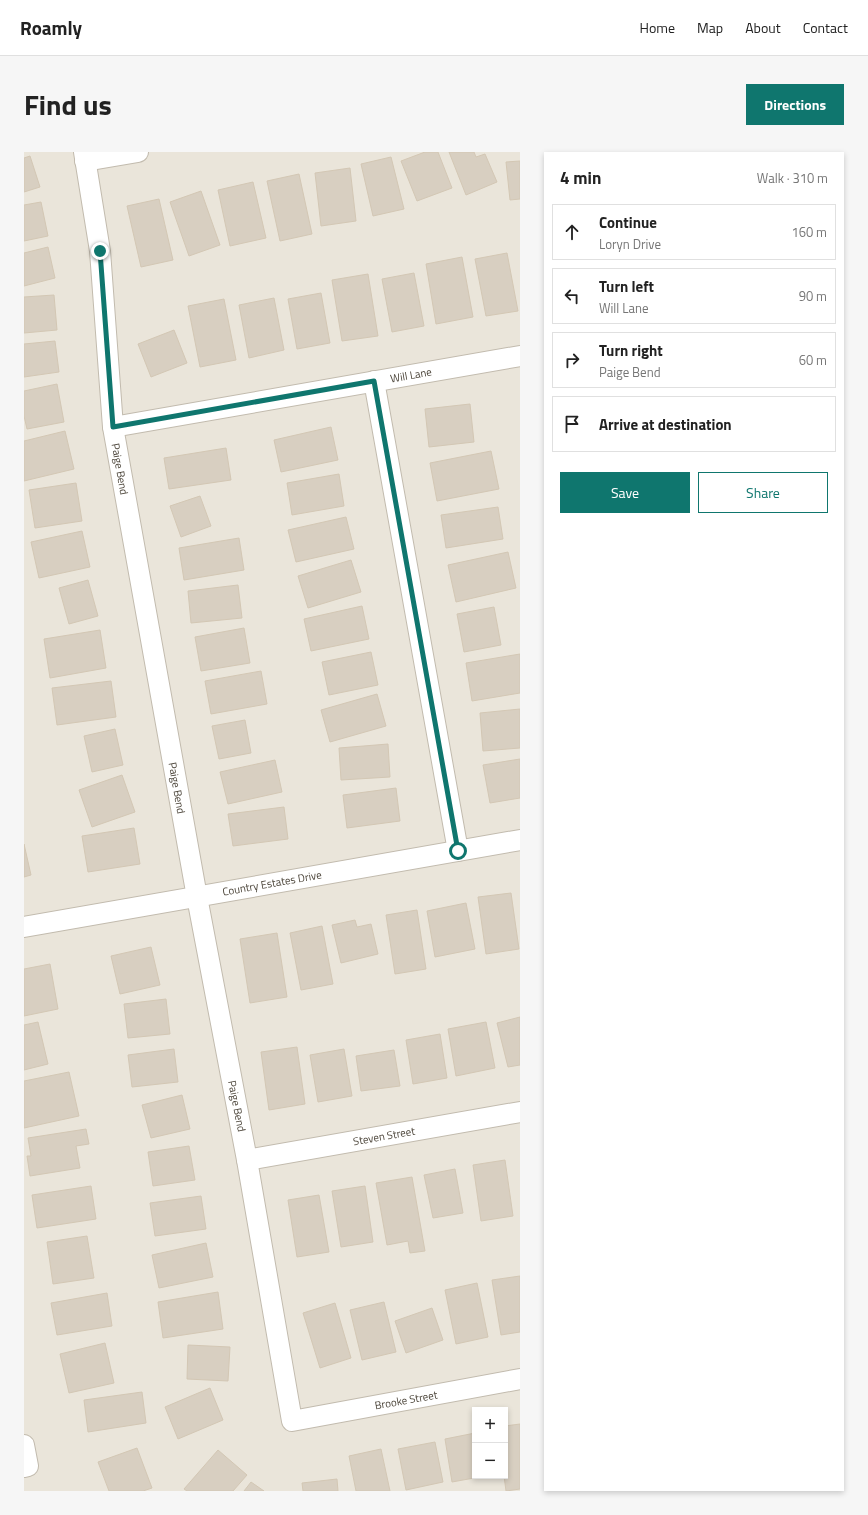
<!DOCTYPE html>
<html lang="en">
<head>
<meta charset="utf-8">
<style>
  body { margin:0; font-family:"Titillium Web",sans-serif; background:#f6f6f6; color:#222 }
  .controls { position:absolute; right:12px; bottom:12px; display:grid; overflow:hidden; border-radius:0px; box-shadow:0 2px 6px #0003 }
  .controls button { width:36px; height:36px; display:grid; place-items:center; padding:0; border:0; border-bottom:1px solid #e0e0e0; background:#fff; color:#222; font:20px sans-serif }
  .stop { position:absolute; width:12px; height:12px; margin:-9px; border:3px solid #0f766e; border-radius:50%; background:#fff }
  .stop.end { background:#0f766e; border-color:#fff; box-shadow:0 1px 4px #0008 }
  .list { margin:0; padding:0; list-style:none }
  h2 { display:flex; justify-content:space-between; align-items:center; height:52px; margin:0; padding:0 16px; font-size:17px }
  h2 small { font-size:13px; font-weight:400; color:#767676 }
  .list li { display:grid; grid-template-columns:26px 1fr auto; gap:12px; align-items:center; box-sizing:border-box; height:56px; margin:0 8px 8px; padding:0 8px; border:1px solid #e0e0e0; border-radius:0px }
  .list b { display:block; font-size:15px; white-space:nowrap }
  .list p { margin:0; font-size:13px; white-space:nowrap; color:#767676 }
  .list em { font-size:13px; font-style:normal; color:#767676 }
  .actions { display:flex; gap:8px; padding:12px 16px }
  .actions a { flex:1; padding:9px 0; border:1px solid #0f766e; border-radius:0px; text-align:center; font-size:14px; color:#0f766e }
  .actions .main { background:#0f766e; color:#fff }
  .icon { flex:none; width:22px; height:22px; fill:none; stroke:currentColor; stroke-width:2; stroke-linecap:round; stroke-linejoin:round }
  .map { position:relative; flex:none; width:496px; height:1339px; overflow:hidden; border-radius:0px }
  header { display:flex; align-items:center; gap:24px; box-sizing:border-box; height:56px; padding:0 20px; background:#fff; border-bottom:1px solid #e0e0e0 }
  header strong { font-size:19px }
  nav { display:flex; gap:22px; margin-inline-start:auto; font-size:14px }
  .intro { display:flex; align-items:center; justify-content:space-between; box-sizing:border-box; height:96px; padding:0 24px }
  h1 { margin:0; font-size:28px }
  .button { padding:10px 18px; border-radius:0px; background:#0f766e; color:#fff; font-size:14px; font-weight:700 }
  main { display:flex; gap:24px; padding:0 24px }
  aside { flex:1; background:#fff; border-radius:0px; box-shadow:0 2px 6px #0003 }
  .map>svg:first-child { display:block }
</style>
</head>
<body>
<header>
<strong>Roamly</strong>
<nav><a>Home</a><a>Map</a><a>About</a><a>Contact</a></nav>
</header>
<div class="intro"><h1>Find us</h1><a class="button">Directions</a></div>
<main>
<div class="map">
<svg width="496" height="1339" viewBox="0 0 496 1339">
  <rect width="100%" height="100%" fill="#f6f3ec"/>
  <!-- residential -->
  <path fill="#eae5da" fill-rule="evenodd" d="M0 0H496V1339H0ZM451 1258H481V1324H451Z"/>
  <!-- building -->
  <g fill="#d8cfc1" stroke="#d3c7b4">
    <path d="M401 0H414L428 36 393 49 377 9Z"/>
    <path d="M425 0H450L452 5 461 2 473 30 442 43Z"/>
    <path d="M6 4 16 35 0 40V6Z"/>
    <path d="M367 5 380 57 349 64 337 12Z"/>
    <path d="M496 9V47L486 48 482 10Z"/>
    <path d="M326 16 332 69 297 74 291 21Z"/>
    <path d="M275 22 288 82 256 89 243 29Z"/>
    <path d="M229 30 242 86 206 94 194 38Z"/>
    <path d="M177 39 196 93 165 104 146 50Z"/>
    <path d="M135 47 149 108 117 115 103 54Z"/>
    <path d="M17 50 24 84 0 89V53Z"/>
    <path d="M24 95 31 126 0 134V101Z"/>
    <path d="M483 101 494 159 462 164 451 107Z"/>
    <path d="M438 105 449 165 412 172 402 112Z"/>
    <path d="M390 121 400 174 368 180 358 127Z"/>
    <path d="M344 122 354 184 318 189 308 128Z"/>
    <path d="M297 141 306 191 273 197 264 147Z"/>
    <path d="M30 143 33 178 0 181V145Z"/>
    <path d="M250 146 260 198 225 206 215 153Z"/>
    <path d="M200 147 212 208 176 215 164 154Z"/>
    <path d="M150 178 163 211 127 225 114 192Z"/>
    <path d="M31 189 35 220 0 225V192Z"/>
    <path d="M33 232 40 270 3 277 0 264V239Z"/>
    <path d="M446 252 450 290 405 295 401 257Z"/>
    <path d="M307 275 314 308 257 320 250 288Z"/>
    <path d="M41 279 50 317 0 329V289Z"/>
    <path d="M202 296 207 328 145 337 140 306Z"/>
    <path d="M467 299 475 337 413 349 406 311Z"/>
    <path d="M315 322 320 354 268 363 263 331Z"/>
    <path d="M52 331 58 369 11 376 5 338Z"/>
    <path d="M176 344 187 374 157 385 146 354Z"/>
    <path d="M474 355 479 387 422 396 417 363Z"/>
    <path d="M322 365 330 397 272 410 264 378Z"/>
    <path d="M58 379 66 415 15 426 7 390Z"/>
    <path d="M215 386 220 418 160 428 155 396Z"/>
    <path d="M484 400 492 436 432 450 424 413Z"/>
    <path d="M327 408 337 440 284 456 274 424Z"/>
    <path d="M64 428 74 464 45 472 35 436Z"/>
    <path d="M214 433 218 466 167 471 164 439Z"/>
    <path d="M338 454 345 487 287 499 280 467Z"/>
    <path d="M470 455 477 493 440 500 433 462Z"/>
    <path d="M220 476 226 511 177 519 171 485Z"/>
    <path d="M76 478 82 516 26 526 20 487Z"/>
    <path d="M347 500 354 533 305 543 298 510Z"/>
    <path d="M496 502V541L448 549 442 511Z"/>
    <path d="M237 519 243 552 187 562 181 529Z"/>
    <path d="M87 529 92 565 33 573 28 536Z"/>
    <path d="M353 542 362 574 306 590 297 558Z"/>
    <path d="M496 557V596L459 599 456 561Z"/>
    <path d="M221 568 227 601 195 607 188 574Z"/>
    <path d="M91 577 99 613 68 620 60 584Z"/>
    <path d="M364 592 366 625 317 628 315 596Z"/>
    <path d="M496 607V646L466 651 459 613Z"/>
    <path d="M251 608 258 640 204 652 196 620Z"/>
    <path d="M98 623 111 660 68 675 55 638Z"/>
    <path d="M372 636 376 669 323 676 319 643Z"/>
    <path d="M260 655 264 687 209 694 204 662Z"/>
    <path d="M110 676 116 712 64 720 58 684Z"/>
    <path d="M0 692 7 723 0 725Z"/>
    <path d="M487 741 495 797 462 802 454 745Z"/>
    <path d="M442 751 451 797 411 805 403 759Z"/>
    <path d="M393 758 402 817 371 822 362 763Z"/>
    <path d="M331 768 333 775 347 772 354 802 317 811 308 773Z"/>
    <path d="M298 774 309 832 277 838 266 781Z"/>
    <path d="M253 781 263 845 226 851 216 787Z"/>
    <path d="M127 795 136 833 96 842 87 804Z"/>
    <path d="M26 812 34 857 0 864V817Z"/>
    <path d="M142 847 146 882 104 886 100 852Z"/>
    <path d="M496 865V913L484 915 473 871Z"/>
    <path d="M14 870 24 912 0 918V873Z"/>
    <path d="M462 870 471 916 432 924 424 877Z"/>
    <path d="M416 882 423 926 389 932 382 888Z"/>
    <path d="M273 895 281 952 245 958 237 900Z"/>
    <path d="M150 897 154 930 108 935 104 903Z"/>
    <path d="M320 897 328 944 294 950 286 903Z"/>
    <path d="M370 898 376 934 337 939 332 904Z"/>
    <path d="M45 920 55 964 0 976V929Z"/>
    <path d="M158 943 166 977 127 986 118 953Z"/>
    <path d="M62 977 65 992 52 994 56 1016 6 1024 3 1004H7L4 986Z"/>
    <path d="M165 994 171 1028 129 1034 124 1000Z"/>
    <path d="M481 1008 489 1064 457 1069 449 1013Z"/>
    <path d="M431 1017 439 1061 409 1066 400 1023Z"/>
    <path d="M388 1025 401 1099 386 1101 384 1089 363 1093 352 1031Z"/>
    <path d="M67 1034 72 1067 13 1076 8 1043Z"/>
    <path d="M341 1034 349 1090 317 1095 308 1039Z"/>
    <path d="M295 1043 305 1100 273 1105 264 1048Z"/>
    <path d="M177 1044 182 1077 131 1084 126 1051Z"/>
    <path d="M63 1084 70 1126 29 1132 23 1090Z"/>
    <path d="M182 1091 189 1125 135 1136 128 1103Z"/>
    <path d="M496 1124V1180L477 1183 468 1128Z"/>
    <path d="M453 1131 464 1185 432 1192 421 1138Z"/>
    <path d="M194 1140 199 1177 139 1186 134 1150Z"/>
    <path d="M83 1141 88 1174 33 1183 27 1151Z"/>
    <path d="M360 1150 372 1200 338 1208 326 1158Z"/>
    <path d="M311 1151 327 1206 296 1216 279 1161Z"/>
    <path d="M408 1156 419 1188 382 1201 371 1169Z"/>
    <path d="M81 1191 90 1231 45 1241 36 1202Z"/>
    <path d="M164 1193 206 1195 204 1229 163 1227Z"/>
    <path d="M186 1236 199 1268 154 1287 141 1255Z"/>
    <path d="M118 1240 122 1271 64 1280 60 1248Z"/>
    <path d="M496 1272V1337L482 1339 480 1324 481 1274Z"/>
    <path d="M451 1281V1324H461L428 1330 421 1287Z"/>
    <path d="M411 1290 419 1330 382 1338 374 1297Z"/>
    <path d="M113 1296 128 1336 119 1339H85L74 1310Z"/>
    <path d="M357 1297 366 1339H332L325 1304Z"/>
    <path d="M194 1298 223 1323 209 1339H163L160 1337Z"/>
    <path d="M313 1327 314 1339H279L278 1331Z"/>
    <path d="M227 1330 240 1339H220Z"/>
  </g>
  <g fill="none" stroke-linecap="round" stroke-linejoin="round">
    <defs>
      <g id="minor">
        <path d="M60 0 76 99 89 275 173 745 223 1008 268 1269 496 1227"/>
        <path d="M61 9 114 0"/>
        <path d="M350 229 434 699"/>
        <path d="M89 275 496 204"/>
        <path d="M0 775 496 688"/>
        <path d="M223 1008 496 960"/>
        <path d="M0 1293 4 1314 0 1315"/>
      </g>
    </defs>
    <!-- minor casing -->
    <use href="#minor" stroke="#c2bbae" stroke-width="22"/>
    <!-- minor -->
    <use href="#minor" stroke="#fff" stroke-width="20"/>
  </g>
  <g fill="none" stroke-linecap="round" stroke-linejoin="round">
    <!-- route -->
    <path stroke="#0f766e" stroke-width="5" d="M76 99 89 275 350 229 434 699"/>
  </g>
  <g text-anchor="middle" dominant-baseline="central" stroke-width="3" stroke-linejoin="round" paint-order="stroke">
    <!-- street labels -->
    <g font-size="11" fill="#4b4439" stroke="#fff">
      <text transform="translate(387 223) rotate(-10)">Will Lane</text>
      <text transform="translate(96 317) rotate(80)">Paige Bend</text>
      <text transform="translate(153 636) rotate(80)">Paige Bend</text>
      <text transform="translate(248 731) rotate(-10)">Country Estates Drive</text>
      <text transform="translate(213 954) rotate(79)">Paige Bend</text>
      <text transform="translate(360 984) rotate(-10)">Steven Street</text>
      <text transform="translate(382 1248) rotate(-10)">Brooke Street</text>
    </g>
  </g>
</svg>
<div class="controls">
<button>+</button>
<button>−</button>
</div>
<div class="stop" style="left:434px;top:699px"></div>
<div class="stop end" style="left:76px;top:99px"></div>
</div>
<aside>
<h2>4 min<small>Walk · 310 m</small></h2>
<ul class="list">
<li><svg class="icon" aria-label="ahead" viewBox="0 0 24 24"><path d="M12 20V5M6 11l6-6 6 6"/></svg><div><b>Continue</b><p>Loryn Drive</p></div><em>160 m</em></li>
<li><svg class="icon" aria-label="left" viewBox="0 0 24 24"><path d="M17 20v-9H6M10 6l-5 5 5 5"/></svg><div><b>Turn left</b><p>Will Lane</p></div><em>90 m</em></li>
<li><svg class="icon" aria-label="right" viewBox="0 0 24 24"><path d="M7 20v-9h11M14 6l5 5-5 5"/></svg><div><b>Turn right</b><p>Paige Bend</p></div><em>60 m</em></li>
<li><svg class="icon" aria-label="arrive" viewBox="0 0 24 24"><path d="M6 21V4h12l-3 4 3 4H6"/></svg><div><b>Arrive at destination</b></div></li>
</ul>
<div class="actions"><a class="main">Save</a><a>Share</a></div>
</aside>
</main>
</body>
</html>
